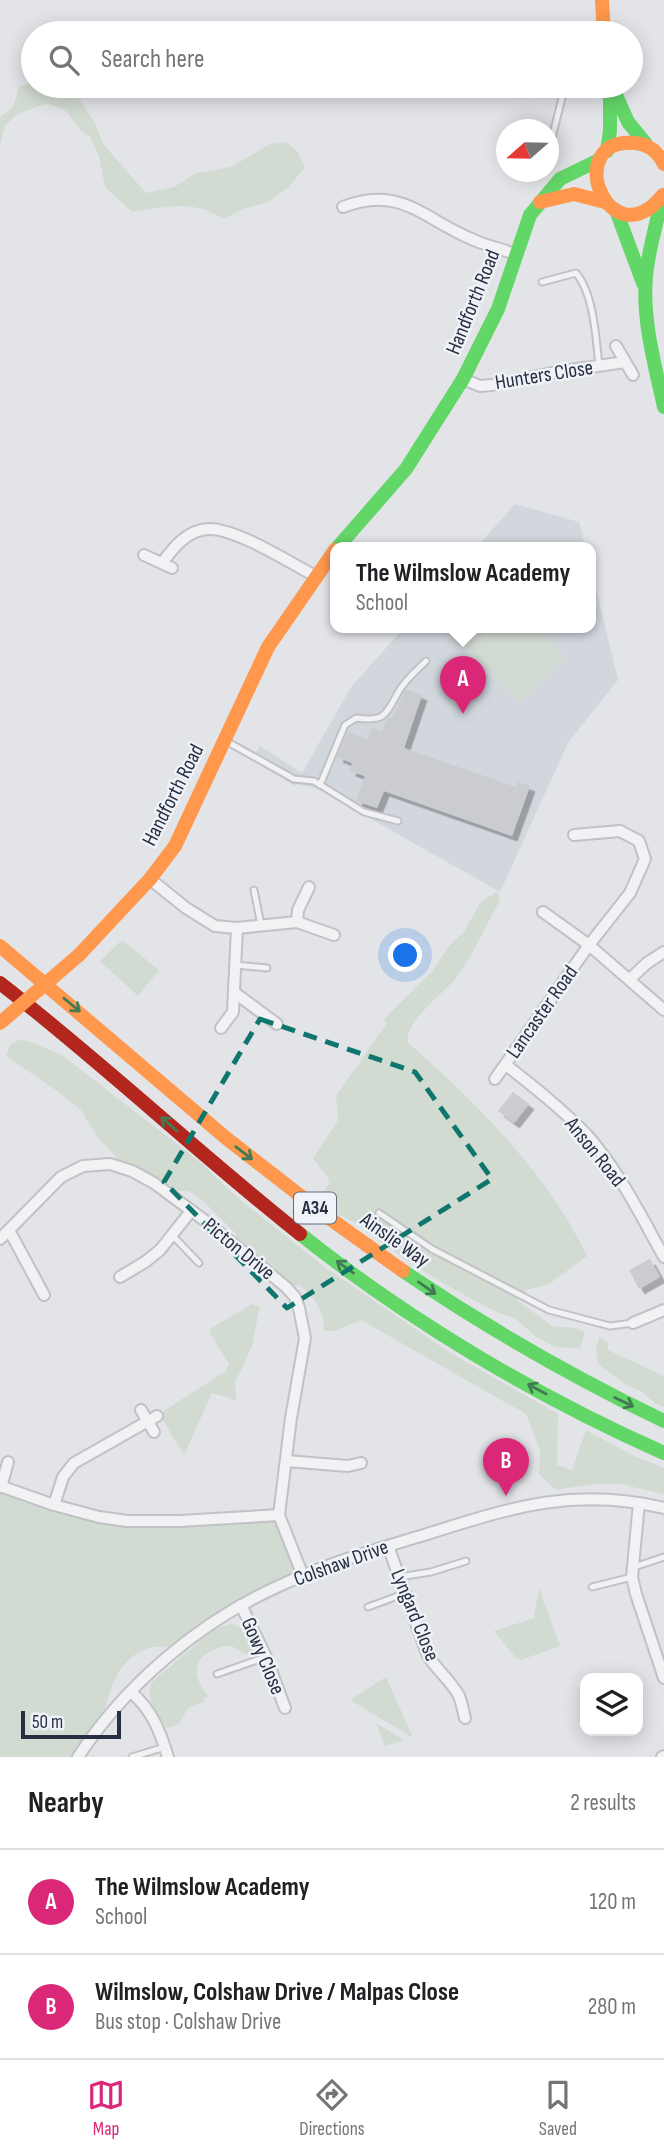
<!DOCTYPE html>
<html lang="en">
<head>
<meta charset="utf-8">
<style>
  body { margin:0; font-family:"Sofia Sans Condensed",sans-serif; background:#f2f2f2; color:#202124 }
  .controls { position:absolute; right:21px; bottom:21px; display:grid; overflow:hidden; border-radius:14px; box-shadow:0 4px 18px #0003 }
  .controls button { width:63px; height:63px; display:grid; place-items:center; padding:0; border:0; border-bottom:2px solid #e0e0e0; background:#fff; color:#202124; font:35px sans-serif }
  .compass { position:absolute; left:496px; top:119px; width:63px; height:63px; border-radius:50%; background:#fff; box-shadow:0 4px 18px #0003; rotate:250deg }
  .scale { position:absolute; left:21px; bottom:18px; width:100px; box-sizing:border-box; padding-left:7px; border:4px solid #273042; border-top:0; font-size:19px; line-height:24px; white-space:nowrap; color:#273042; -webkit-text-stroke:5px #eff2f7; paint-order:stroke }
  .you { position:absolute; left:406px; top:956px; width:24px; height:24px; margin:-18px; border:5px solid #fff; border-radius:50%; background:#1a73e8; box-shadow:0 0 0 10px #1a73e833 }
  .badge { display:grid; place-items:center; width:46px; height:46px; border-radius:50%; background:#db2777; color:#fff; font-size:23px; font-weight:700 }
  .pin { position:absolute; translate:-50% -58px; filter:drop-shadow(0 2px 4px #0008) }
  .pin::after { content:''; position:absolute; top:37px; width:24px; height:21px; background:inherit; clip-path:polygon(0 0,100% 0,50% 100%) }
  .popup { position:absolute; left:330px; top:542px; width:266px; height:91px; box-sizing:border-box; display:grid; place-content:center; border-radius:14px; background:#fff; filter:drop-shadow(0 2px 5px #0005); font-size:23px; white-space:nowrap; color:#757577 }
  .popup b { font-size:26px; color:#202124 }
  .popup::after { content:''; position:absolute; left:50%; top:100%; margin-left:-14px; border:14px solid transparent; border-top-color:#fff }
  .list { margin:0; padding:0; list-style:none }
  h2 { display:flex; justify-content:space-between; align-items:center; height:91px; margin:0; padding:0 28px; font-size:30px }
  h2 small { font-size:23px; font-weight:400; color:#757577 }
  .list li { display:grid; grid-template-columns:46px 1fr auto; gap:21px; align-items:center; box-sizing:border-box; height:105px; padding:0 28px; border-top:2px solid #e0e0e0 }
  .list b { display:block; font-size:26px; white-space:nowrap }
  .list p { margin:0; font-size:23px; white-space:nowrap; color:#757577 }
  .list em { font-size:23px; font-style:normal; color:#757577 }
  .icon { flex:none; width:38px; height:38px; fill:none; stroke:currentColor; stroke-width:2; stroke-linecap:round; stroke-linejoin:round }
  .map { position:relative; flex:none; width:664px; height:1757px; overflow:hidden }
  .search { position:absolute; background:#fff; box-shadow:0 4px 18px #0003; left:21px; right:21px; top:21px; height:77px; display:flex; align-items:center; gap:18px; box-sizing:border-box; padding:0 24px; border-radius:38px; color:#757577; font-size:26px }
  .sheet { height:301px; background:#fff }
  nav { display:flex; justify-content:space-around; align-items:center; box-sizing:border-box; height:98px; border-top:2px solid #e0e0e0; background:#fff; font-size:19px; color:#757577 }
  nav a { display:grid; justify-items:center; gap:4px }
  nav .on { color:#db2777 }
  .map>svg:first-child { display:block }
</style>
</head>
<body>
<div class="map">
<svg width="664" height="1757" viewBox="0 0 664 1757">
  <defs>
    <filter id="shadow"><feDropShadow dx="5.5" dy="5.5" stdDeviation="0" flood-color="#0004"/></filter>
  </defs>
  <rect width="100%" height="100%" fill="#e2e4e8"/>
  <!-- built -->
  <g fill="#d2d7de">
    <path d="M515 504 579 522 586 548H476Z"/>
    <path d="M591 568 618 680 568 743 500 892 318 789 298 784 295 786 251 760 260 746 302 773 351 687 404 628H591Z"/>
  </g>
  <!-- green -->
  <g fill="#d2dbd2">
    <path d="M33 81V86H86L75 93 95 123 103 144 146 193 174 187 196 173 231 167 270 144 286 142 297 151 305 167 289 187 267 203 245 208 224 219C191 199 168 207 132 212L105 187 99 156 90 137 80 130 66 111 47 103 18 114 5 125 0 144V117L13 107 19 87Z"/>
    <path d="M446 628H536L565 657 520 702Z"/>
    <path d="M497 891 500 900C487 924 475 950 460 973 446 993 408 1016 407 1042 474 1100 549 1175 587 1256L549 1284 526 1290 517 1300 552 1326 575 1328 585 1332 580 1348 555 1347 536 1337 516 1319 494 1311 446 1285 409 1262 356 1223 327 1209 323 1204V1193L330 1181 313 1158 338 1120 336 1096 387 1023 384 1019 432 972 449 946 464 932 480 903Z"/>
    <path d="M122 940 159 970 138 996 100 961Z"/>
    <path d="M19 1040 29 1041 63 1056 199 1161 237 1197 326 1268 449 1352 558 1414 557 1465 572 1470 586 1430 634 1456 664 1468V1494L620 1484H593L556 1490 539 1474 540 1450 526 1414 361 1320 334 1331H324C325 1312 314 1296 299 1285L286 1287 241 1250 235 1233 205 1203 189 1191H179L169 1195 118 1159 98 1138 81 1110 57 1091 6 1056 10 1045Z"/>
    <path d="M252 1304 259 1306V1310L252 1346 235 1383 236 1400 212 1393 184 1455 159 1414 226 1371 229 1364 210 1333V1329Z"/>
    <path d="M599 1337 608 1342V1350L664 1376V1407L655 1403 641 1391 625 1384 598 1364 596 1351Z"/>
    <path d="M0 1486 99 1517 279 1515 303 1576 279 1586 176 1650C145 1638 121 1660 111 1689 106 1702 104 1717 97 1730 92 1739 84 1748 78 1757H0Z"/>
    <path d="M539 1588 560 1646 521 1660 515 1657 494 1631 534 1618Z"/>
    <path d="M230 1624C245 1627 258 1639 251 1654 241 1655 239 1648 230 1646 224 1645 219 1648 214 1650 190 1659 194 1679 208 1696L204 1698 205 1701 188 1708 179 1724 166 1728C158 1712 144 1701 152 1682L212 1631Z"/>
    <path d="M386 1677 413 1738 352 1701 353 1698Z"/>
    <path d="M376 1723 404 1740 385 1746Z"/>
  </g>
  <!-- building -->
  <g fill="#caccd0" filter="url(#shadow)">
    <path d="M406 689 422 695 404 748 516 787 518 782 530 786 512 836 384 791 377 808 356 801 365 776 350 771 352 763 337 757 348 732 368 739 372 728 382 731 386 720 389 717 392 718Z"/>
    <path d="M513 1092 529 1104 514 1123 498 1111Z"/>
    <path d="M650 1259 660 1277 639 1289 629 1270Z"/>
  </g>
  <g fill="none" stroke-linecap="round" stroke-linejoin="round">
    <defs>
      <g id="lane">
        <path d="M552 138 565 86"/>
        <path d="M542 282 576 273C594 294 596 339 599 366"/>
        <path d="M226 741 294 779 314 781 364 812 398 821"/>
        <path d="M320 785 345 725 356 718C386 722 385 715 399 691 405 680 417 670 426 661"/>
        <path d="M254 890 261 925"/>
        <path d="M236 965 267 968"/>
        <path d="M379 1213 432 1249 549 1310 610 1326 633 1323"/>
        <path d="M172 1235 199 1263"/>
        <path d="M634 1567 664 1557"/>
        <path d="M399 1577 431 1572 466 1561"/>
        <path d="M592 1587 632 1577"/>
        <path d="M368 1607 406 1593"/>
        <path d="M217 1674 266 1657"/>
        <path d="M132 1757 165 1747"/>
      </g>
      <g id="street">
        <path d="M459 28 479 33"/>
        <path d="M343 207C401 184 424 220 474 240 487 246 502 249 515 254"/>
        <path d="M616 346 633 375"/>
        <path d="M463 379 480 386 492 385 557 372 625 362"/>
        <path d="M144 555 172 568"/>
        <path d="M162 563C174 547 187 530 209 529 235 528 291 563 315 576"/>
        <path d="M150 879 186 908 215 926 237 928 297 922 334 935"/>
        <path d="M543 912 589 945 664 1010"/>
        <path d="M297 922 298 910 309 887"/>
        <path d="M630 979 647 963 664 952"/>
        <path d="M235 993 277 1024"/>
        <path d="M221 1028 233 1012 237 928"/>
        <path d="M506 1065C534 1087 562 1109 587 1135 619 1171 641 1216 664 1257"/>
        <path d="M495 1079 589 945 630 893 645 859 639 841 620 831 574 835"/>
        <path d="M9 1230 44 1295"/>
        <path d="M0 1239 61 1177 83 1166 110 1164 132 1171 154 1183 204 1220 286 1287 295 1297 299 1308 305 1338 291 1418 279 1515 303 1576"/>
        <path d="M120 1277 145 1262 160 1250 191 1211"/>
        <path d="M633 1323 664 1310"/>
        <path d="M141 1410 154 1432"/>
        <path d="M286 1461 348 1466 361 1463"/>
        <path d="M0 1486 54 1505 99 1517 127 1521H180L279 1515"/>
        <path d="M1 1487 8 1462"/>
        <path d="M639 1503 632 1577 636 1594 664 1678"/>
        <path d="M54 1505 63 1477 74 1463 157 1416"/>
        <path d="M388 1546 428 1656C437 1670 452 1682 459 1696 462 1703 463 1711 465 1718"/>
        <path d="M241 1605 266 1657 285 1708"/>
        <path d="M131 1692C152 1710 160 1731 168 1757"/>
        <path d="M78 1757C126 1684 199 1622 279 1586 325 1564 375 1550 424 1535 510 1508 574 1486 664 1508"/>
        <path d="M662 1757 664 1756"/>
      </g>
    </defs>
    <!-- lane casing -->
    <use href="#lane" stroke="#c0c2c6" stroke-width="9"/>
    <!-- street casing -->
    <use href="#street" stroke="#c0c2c6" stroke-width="14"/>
    <!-- lane -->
    <use href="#lane" stroke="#f2f2f4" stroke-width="5"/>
    <!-- street -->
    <use href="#street" stroke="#f2f2f4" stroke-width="10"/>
    <!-- fast -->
    <g stroke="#63d668" stroke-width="14">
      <path d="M612 86 628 122 646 144"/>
      <path d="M607 151 610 131V86"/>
      <path d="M662 197C657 224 648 250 646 277 642 320 655 365 664 407"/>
      <path d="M616 210 643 283"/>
      <path d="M337 548 406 469 463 379 498 309 530 215 560 179 599 160"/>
      <path d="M300 1234C408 1320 537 1397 664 1453"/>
      <path d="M403 1271C487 1328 573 1377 664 1421"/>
    </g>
    <!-- slow -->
    <g stroke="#ff974d" stroke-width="14">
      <path d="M602 0 604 33"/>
      <path d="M663 195C609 262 560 137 635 143 649 144 658 152 664 164"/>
      <path d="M540 202 574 194 605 202"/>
      <path d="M0 946 226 1138 329 1218 403 1271"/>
      <path d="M79 955 150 879 175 846 268 647 335 550"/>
    </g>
    <!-- jam -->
    <path stroke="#b3261e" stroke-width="14" d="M0 983C103 1063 198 1153 300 1234"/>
    <!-- slow-bridge -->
    <path stroke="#ff974d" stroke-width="14" d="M0 1023 79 955"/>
  </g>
  <!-- one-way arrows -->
  <defs><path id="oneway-shaft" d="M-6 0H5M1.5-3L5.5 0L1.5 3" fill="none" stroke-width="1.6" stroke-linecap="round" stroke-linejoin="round" transform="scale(1.75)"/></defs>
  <g stroke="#427b53">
    <use href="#oneway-shaft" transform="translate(72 1005) rotate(40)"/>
    <use href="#oneway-shaft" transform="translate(169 1124) rotate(-139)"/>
    <use href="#oneway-shaft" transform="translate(244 1153) rotate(38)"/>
    <use href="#oneway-shaft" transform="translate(345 1267) rotate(-144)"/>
    <use href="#oneway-shaft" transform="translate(427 1288) rotate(35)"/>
    <use href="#oneway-shaft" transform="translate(537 1389) rotate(-152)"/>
    <use href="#oneway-shaft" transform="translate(624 1402) rotate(26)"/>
  </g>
  <!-- marked area -->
  <path fill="none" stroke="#0f766e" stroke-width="5" stroke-dasharray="14 9" stroke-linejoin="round" d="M260 1019 415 1072 492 1179 287 1308 164 1182Z"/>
  <g text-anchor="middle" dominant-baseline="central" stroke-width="5" stroke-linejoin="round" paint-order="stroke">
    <!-- shield labels -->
    <rect fill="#eff2f7" stroke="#636a78" stroke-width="2" x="294" y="1192.5" width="42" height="31" rx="5"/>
    <g font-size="19" font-weight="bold" fill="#273042">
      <text x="315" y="1208">A34</text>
    </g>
    <!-- street labels -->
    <g font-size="21" fill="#273042" stroke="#eff2f7">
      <text transform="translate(473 302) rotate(-68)">Handforth Road</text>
      <text transform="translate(544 375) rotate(-9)">Hunters Close</text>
      <text transform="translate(173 795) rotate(-63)">Handforth Road</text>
      <text transform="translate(542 1012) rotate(-55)">Lancaster Road</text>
      <text transform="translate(595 1152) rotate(51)">Anson Road</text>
      <text transform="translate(395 1240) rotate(35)">Ainslie Way</text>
      <text transform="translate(239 1249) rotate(39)">Picton Drive</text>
      <text transform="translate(341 1563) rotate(-20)">Colshaw Drive</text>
      <text transform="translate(415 1615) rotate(68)">Lyngard Close</text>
      <text transform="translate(263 1656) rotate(67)">Gowy Close</text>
    </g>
  </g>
</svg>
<div class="controls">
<button><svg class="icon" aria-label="layers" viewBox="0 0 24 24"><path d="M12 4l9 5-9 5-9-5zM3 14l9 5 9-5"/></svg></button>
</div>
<svg class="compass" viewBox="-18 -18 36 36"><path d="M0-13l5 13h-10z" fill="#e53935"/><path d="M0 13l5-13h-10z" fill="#757577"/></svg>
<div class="scale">50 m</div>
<div class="you"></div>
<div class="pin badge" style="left:463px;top:714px">A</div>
<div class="popup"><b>The Wilmslow Academy</b>School</div>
<div class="pin badge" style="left:506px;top:1496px">B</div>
<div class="search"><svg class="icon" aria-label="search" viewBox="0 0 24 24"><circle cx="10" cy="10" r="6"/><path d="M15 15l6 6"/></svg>Search here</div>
</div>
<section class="sheet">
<h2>Nearby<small>2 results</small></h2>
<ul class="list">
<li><span class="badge">A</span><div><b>The Wilmslow Academy</b><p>School</p></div><em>120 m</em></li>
<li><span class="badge">B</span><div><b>Wilmslow, Colshaw Drive / Malpas Close</b><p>Bus stop · Colshaw Drive</p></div><em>280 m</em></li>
</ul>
</section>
<nav>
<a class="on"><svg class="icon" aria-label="map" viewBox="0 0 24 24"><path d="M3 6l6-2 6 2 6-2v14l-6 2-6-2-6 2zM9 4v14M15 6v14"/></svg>Map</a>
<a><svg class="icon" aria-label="directions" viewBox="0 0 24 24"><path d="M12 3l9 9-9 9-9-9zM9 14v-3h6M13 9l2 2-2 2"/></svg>Directions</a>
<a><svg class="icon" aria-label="saved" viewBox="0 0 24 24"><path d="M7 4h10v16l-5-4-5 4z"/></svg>Saved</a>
</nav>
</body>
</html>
